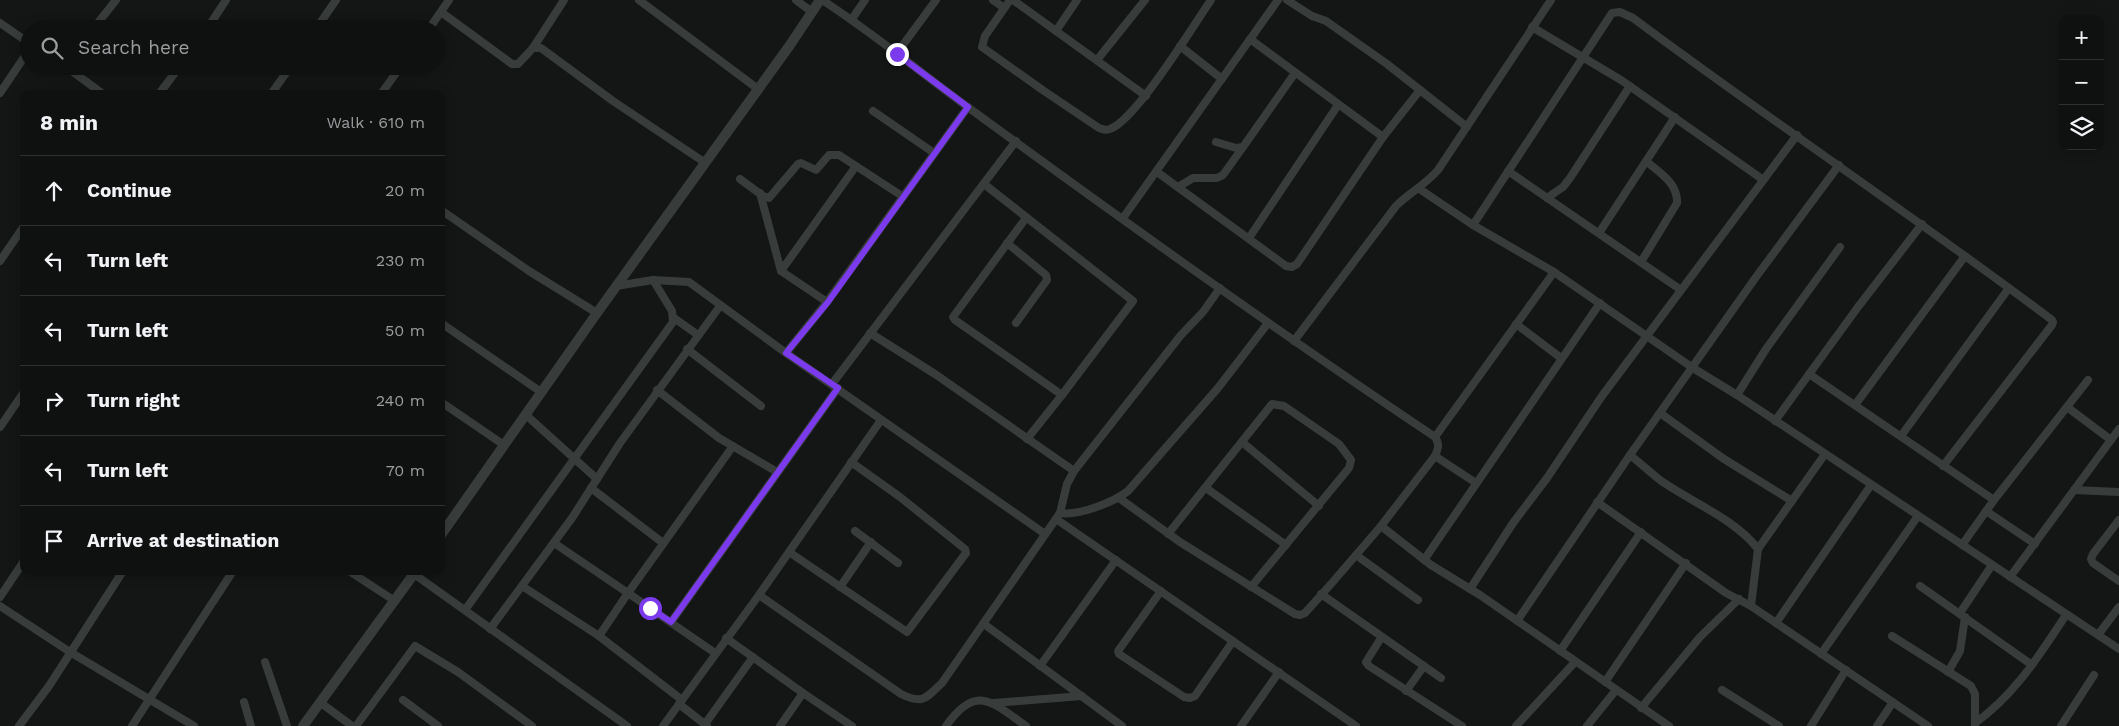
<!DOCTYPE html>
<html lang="en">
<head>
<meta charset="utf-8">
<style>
  body { margin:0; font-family:"Work Sans",sans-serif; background:#181919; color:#f1f3f6 }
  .controls { position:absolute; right:15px; top:15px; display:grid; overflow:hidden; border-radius:10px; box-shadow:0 2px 12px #0003 }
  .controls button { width:45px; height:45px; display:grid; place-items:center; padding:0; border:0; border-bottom:1px solid #2f3030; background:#0f1010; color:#f1f3f6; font:25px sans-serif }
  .stop { position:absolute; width:15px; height:15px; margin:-11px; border:4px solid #7c3aed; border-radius:50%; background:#fff }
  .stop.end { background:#7c3aed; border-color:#fff; box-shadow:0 1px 5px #0008 }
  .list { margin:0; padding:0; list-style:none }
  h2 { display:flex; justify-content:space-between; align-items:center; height:65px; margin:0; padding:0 20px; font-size:21px }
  h2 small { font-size:16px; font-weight:400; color:#9b9d9f }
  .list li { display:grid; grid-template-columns:32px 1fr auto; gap:15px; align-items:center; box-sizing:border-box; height:70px; padding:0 20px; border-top:1px solid #2f3030 }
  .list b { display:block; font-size:19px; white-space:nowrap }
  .list em { font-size:16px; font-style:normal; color:#9b9d9f }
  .icon { flex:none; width:28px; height:28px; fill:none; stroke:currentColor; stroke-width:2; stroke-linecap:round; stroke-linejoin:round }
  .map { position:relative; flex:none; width:2119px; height:726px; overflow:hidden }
  .search { position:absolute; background:#0f1010; box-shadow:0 2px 12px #0003; left:20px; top:20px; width:425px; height:55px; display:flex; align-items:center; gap:12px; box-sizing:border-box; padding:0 18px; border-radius:28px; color:#9b9d9f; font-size:19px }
  .panel { position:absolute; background:#0f1010; box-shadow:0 2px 12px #0003; left:20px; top:90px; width:425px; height:485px; border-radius:10px }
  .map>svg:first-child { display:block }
</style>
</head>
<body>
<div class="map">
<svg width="2119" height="726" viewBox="0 0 2119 726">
  <rect width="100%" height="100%" fill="#141616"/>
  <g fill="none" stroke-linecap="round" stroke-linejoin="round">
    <!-- minor -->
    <g stroke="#383d3c" stroke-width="8">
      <path d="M639 0 758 89"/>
      <path d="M796 0 812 12"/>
      <path d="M822 0C873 33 920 72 969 108 1122 220 1277 331 1435 437 1440 444 1438 449 1435 456L1381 526 1331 584 1305 613 1300 615 1295 614 1180 542 1119 498"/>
      <path d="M993 0 1004 8"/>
      <path d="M1010 0 985 36 982 47 1044 91 1099 128C1102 129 1106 131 1110 129 1136 120 1193 26 1211 0"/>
      <path d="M1013 0 1146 96"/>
      <path d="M1287 0 1312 16 1326 21 1387 64 1467 127"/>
      <path d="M441 12 512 64H518L533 48H541L613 101 704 162"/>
      <path d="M852 19 865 0"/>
      <path d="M0 23 29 43"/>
      <path d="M1532 27 1621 80 1762 179"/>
      <path d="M93 29 116 0"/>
      <path d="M207 29 226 0"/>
      <path d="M316 29 336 0"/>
      <path d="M429 29 449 0"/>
      <path d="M1056 31 1077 0"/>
      <path d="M1250 39 1383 137 1420 90"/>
      <path d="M1180 46 1222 79"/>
      <path d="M533 48 564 0"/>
      <path d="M897 53 936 0"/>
      <path d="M1097 60 1145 0"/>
      <path d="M65 66 103 94"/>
      <path d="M0 93 29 50"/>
      <path d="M159 94 180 66"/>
      <path d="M271 94 291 66"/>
      <path d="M381 94 401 66"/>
      <path d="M873 111 934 153"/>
      <path d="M1216 142 1236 148 1243 147 1295 73"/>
      <path d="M1508 171 1681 290"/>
      <path d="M1157 172 1286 266 1292 267 1297 264 1383 137"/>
      <path d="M740 179 763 196 769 198 798 164 801 163 816 170 829 155H839L902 196"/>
      <path d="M984 184 1133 301 1062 395"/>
      <path d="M1178 187 1193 178H1217L1223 175 1243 147"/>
      <path d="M1418 188 1473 225 1554 272 1693 368 1737 395 2119 649"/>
      <path d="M760 193 781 271 827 302"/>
      <path d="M1547 198 1563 187 1570 178 1630 86"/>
      <path d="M441 210 529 271 597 313"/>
      <path d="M1026 218 953 317 955 320 1062 395 1027 439"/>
      <path d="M1123 218 1278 0"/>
      <path d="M1473 225 1612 13 1620 12 1633 18C1771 121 1914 216 2052 320L2053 322 2052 325 1943 466"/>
      <path d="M1599 233 1675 117"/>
      <path d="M1249 238 1338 105"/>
      <path d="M1007 243 1046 275 1047 280 1016 323"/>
      <path d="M0 261 24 226"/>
      <path d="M1641 262 1677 203C1678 183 1660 173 1646 161"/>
      <path d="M781 271 856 166"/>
      <path d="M616 286 653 280 689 282 786 353 1045 534"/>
      <path d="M674 318 698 335"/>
      <path d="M441 323 541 392"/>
      <path d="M1516 324 1561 358"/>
      <path d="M870 333 935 374 1074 471"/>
      <path d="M1294 341 1396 206C1409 193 1425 185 1438 170L1551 0"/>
      <path d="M687 349 761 406"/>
      <path d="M786 353 827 302 968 107"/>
      <path d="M1809 374 1994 500"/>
      <path d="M832 384 1016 141"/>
      <path d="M657 390 719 438 777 472"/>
      <path d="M1737 395 1766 349 1840 247"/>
      <path d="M441 402 504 445"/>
      <path d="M1855 405 1965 256"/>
      <path d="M2067 407 2111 440"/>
      <path d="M1660 413 1724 459 1792 501"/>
      <path d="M526 415 597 479"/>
      <path d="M1775 421 1858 307 1922 224"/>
      <path d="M0 427 24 392"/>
      <path d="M1901 436 2009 288"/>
      <path d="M1435 437 1554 272"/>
      <path d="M1242 442 1319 506"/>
      <path d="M1630 455C1640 463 1650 472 1660 480 1691 502 1735 519 1758 549L1751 606"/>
      <path d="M1435 456 1476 483"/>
      <path d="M591 488 663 543"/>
      <path d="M1206 488 1286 545"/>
      <path d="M2074 490 2119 492"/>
      <path d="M1597 502 1726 593 1751 606 1928 726"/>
      <path d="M1986 511 2035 544"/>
      <path d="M1060 513C1079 516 1114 502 1128 491L1218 388 1268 323"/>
      <path d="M1056 519 1356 726"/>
      <path d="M2119 520 2093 554 2091 559 2093 563 2119 581"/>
      <path d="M1381 526 1431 565 1480 595 1669 726"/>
      <path d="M855 531 898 563"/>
      <path d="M1168 534 1272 404 1284 406 1339 444 1351 460 1349 468 1251 587"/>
      <path d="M554 543 628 593 733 446"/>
      <path d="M1962 545 1994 500 2088 380"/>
      <path d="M1758 549 1825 454"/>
      <path d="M789 552 907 632 966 553 965 549 900 497 851 462"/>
      <path d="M1356 555 1418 600"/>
      <path d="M1424 560 1600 303"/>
      <path d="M349 571 395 601"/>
      <path d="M414 574 627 726"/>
      <path d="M2010 577 2119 429"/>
      <path d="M522 586 599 636 628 593 715 653"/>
      <path d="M1920 586 2032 665"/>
      <path d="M840 587 871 542"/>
      <path d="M1470 589 1513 523 1547 478 1602 396 1797 135"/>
      <path d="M1161 591 1118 651 1119 654 1184 697 1190 698 1195 696 1233 641"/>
      <path d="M1321 594 1441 678"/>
      <path d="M759 595 901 694C923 705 926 698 942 683L1060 513 1067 484 1074 471 1181 335 1203 312 1220 288"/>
      <path d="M0 597 24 561"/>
      <path d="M0 606 70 652 194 726"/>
      <path d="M465 610 673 322 672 311 653 280"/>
      <path d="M1960 613 1992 565"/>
      <path d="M1517 621 1630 455 1756 277 1839 165"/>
      <path d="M671 622 838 388"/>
      <path d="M1776 623 1871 485"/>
      <path d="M984 624 1122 726"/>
      <path d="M490 629 572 518 620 443 720 306"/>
      <path d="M2098 635 2119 607"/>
      <path d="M599 636 682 700"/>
      <path d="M1892 636 1971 686 1975 694V726"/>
      <path d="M726 638 803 693 852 726"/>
      <path d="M1381 638 1366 662 1369 666 1462 726"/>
      <path d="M1560 651 1641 532"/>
      <path d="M1821 654 1918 516"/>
      <path d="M265 662 287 726"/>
      <path d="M1040 666 1116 560"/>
      <path d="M1948 672 1960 651 1965 617"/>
      <path d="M1605 682 1686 563"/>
      <path d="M1722 690 1779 726"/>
      <path d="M1406 691 1424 666"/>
      <path d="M403 700 438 726"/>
      <path d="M244 702 251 726"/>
      <path d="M321 703 352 726"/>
      <path d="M994 703 1082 696"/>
      <path d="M679 704 707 726"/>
      <path d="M1641 708 1700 637 1739 599"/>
      <path d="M1975 723C2015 695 2040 654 2066 615"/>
      <path d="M705 724 753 657"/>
      <path d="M19 726 49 686 123 571"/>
      <path d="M132 726 233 571"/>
      <path d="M356 726 415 646 458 672 532 726"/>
      <path d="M663 726 759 595 881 420"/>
      <path d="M780 726 803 693"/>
      <path d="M946 726C976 683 992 702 1026 726"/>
      <path d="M1241 726 1279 672"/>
      <path d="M1516 726 1575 662"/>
      <path d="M1587 726 1616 690"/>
      <path d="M1811 726 1846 670"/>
      <path d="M1877 726 1893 702"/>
      <path d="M2061 726 2094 675"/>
    </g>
    <!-- tertiary -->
    <g stroke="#383d3c" stroke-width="10">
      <path d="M441 535 597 313 790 45 820 0"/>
      <path d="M303 726 416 571"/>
    </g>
  </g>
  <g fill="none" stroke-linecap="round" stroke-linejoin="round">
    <!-- route -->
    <path stroke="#7c3aed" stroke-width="6" d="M650 608 671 622 838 388 786 353 828 302 968 107 897 54"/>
  </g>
</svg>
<div class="controls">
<button>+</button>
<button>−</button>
<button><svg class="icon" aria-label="layers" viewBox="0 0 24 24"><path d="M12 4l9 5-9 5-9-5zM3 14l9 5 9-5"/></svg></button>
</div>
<div class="stop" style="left:650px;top:608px"></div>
<div class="stop end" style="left:897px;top:54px"></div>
<div class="search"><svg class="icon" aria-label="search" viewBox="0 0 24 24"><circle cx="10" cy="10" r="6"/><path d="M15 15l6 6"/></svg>Search here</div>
<section class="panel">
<h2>8 min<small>Walk · 610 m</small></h2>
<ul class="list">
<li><svg class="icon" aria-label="ahead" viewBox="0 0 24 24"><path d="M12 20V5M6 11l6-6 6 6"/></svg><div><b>Continue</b></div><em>20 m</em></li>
<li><svg class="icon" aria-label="left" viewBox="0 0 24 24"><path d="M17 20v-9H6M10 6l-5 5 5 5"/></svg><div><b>Turn left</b></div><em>230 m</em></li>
<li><svg class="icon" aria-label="left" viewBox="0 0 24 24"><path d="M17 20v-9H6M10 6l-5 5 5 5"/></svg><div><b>Turn left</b></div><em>50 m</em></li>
<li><svg class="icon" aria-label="right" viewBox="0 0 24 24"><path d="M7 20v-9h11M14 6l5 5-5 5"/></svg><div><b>Turn right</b></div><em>240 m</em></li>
<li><svg class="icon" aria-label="left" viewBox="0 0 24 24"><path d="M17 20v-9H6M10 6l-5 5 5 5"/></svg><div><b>Turn left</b></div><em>70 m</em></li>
<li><svg class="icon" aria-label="arrive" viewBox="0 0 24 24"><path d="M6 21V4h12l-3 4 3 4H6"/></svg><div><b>Arrive at destination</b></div></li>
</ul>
</section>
</div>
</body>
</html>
